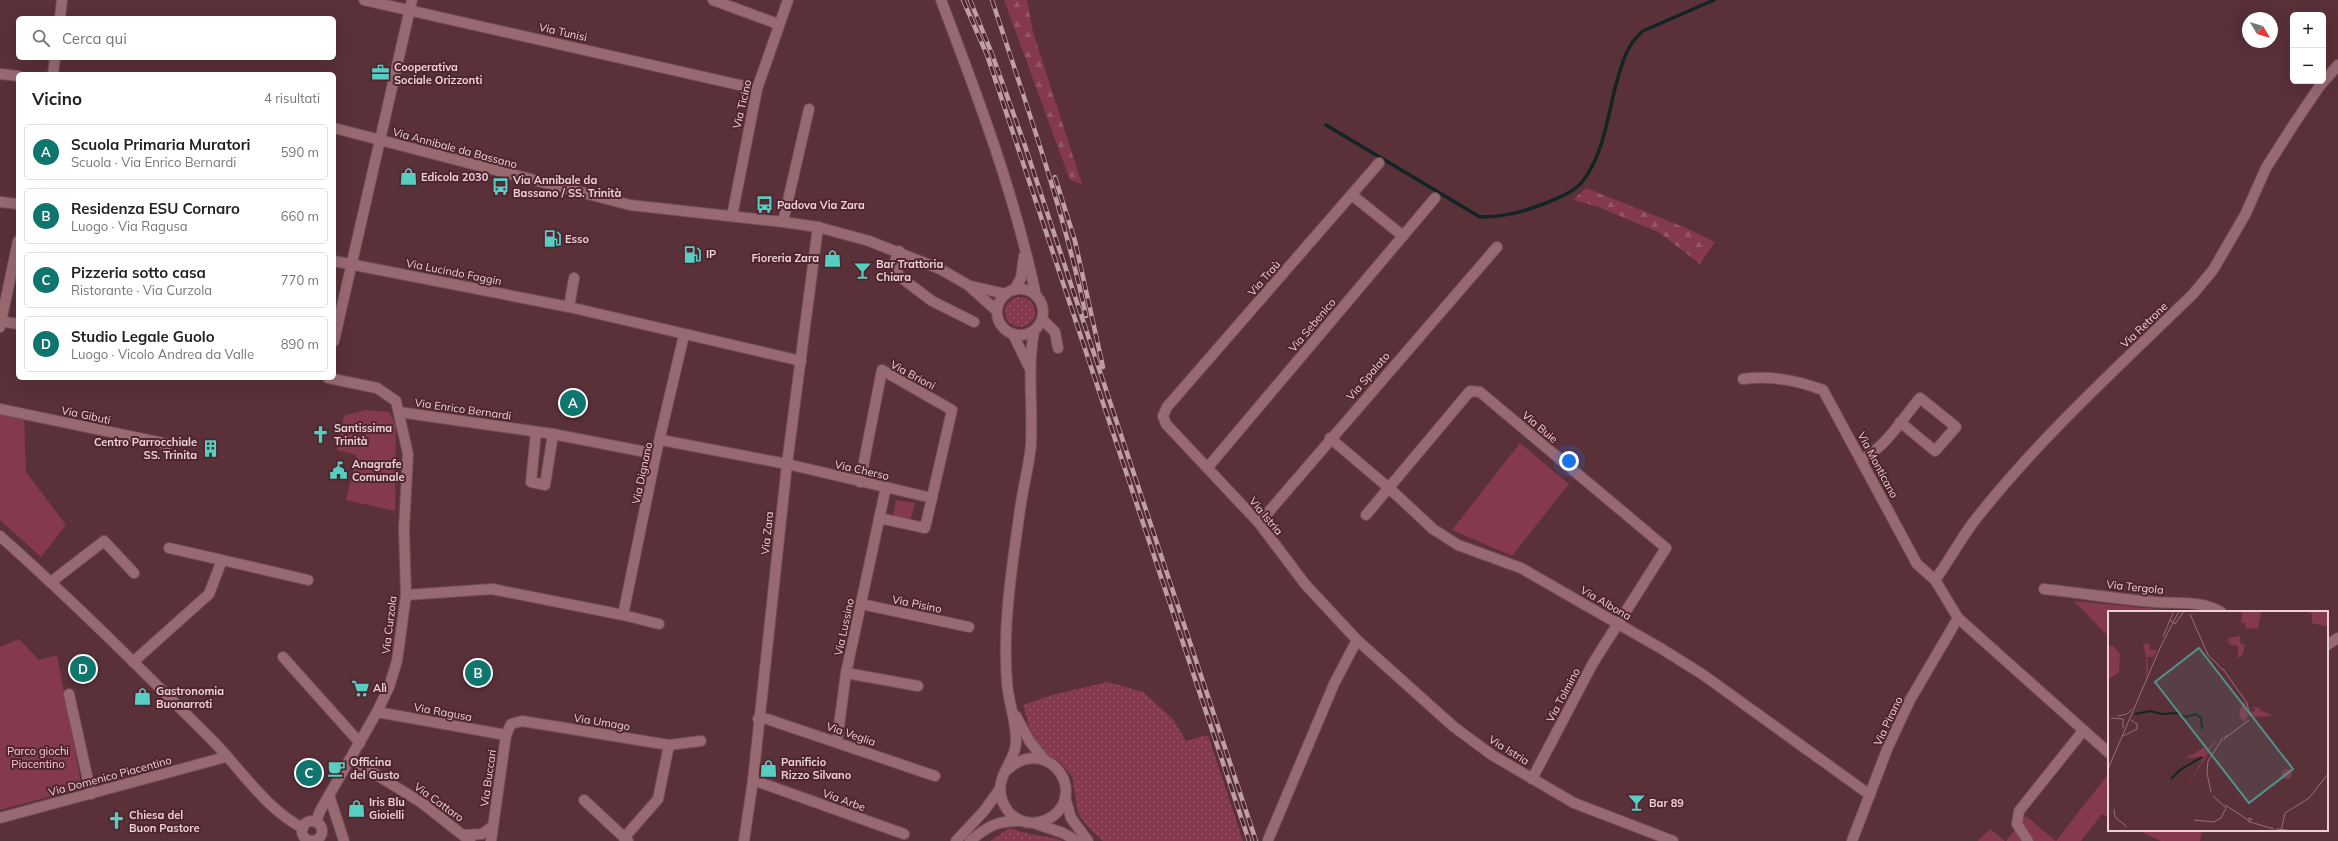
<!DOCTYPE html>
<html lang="it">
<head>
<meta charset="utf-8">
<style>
  body { margin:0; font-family:Mulish,sans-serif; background:#f6f6f6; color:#222 }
  .controls { position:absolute; right:12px; top:12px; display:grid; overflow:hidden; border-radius:6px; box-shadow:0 4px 16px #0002 }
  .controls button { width:36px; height:36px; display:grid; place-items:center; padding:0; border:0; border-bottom:1px solid #e0e0e0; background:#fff; color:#222; font:20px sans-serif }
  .compass { position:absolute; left:2242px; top:12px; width:36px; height:36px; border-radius:50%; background:#fff; box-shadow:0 4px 16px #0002; rotate:128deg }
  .you { position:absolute; left:1569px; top:461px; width:14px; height:14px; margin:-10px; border:3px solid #fff; border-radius:50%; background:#1a73e8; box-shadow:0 0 0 6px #1a73e833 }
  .badge { display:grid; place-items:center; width:26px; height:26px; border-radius:50%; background:#0f766e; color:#fff; font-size:13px; font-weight:700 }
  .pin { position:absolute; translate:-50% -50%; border:2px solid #fff; box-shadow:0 1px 4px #0006 }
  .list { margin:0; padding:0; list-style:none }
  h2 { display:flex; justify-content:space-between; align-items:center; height:52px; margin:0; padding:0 16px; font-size:17px }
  h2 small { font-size:13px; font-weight:400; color:#767676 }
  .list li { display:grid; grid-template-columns:26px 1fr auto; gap:12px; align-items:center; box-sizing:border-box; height:56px; margin:0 8px 8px; padding:0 8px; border:1px solid #e0e0e0; border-radius:6px }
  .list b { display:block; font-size:15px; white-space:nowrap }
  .list p { margin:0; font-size:13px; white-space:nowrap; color:#767676 }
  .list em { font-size:13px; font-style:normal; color:#767676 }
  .icon { flex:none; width:22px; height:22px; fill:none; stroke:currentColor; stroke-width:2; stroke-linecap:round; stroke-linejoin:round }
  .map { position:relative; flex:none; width:2338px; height:841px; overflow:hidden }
  .search { position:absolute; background:#fff; box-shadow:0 4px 16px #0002; left:16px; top:16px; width:320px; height:44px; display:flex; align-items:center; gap:10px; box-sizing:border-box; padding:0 14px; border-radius:6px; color:#767676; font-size:15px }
  .panel { position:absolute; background:#fff; box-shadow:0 4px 16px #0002; left:16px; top:72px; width:320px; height:308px; border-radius:6px }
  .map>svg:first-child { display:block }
</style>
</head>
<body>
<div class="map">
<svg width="2338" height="841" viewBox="0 0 2338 841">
  <defs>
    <pattern id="grass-dots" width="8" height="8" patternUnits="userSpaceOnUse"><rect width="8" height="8" fill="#843a4c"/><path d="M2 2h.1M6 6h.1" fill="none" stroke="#965565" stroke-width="1.8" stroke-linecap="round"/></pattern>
    <pattern id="forest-firs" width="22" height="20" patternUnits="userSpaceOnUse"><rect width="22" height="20" fill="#843a4c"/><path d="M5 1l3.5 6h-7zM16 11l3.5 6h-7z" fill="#965565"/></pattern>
  </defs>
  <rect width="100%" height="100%" fill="#5a3039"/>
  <!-- grass -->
  <g fill="url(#grass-dots)">
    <circle cx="1020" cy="312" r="15"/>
    <path d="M1108 682 1143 692 1173 719 1186 741 1208 735 1243 841H1103L1087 826 1078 813 1072 776 1057 760 1046 754 1032 736 1023 705 1052 695Z"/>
    <path d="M1010 828C1028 836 1045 835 1063 841H990Z"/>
  </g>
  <!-- forest -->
  <g fill="url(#forest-firs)">
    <path d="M1004 0H1027L1033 32 1082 184 1070 180Z"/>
    <path d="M1586 188 1686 228 1715 242 1700 264 1660 233 1599 207 1573 200Z"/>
  </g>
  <!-- park -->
  <g fill="#843a4c">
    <path d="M0 410 24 417 26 472 66 525 41 557 0 520Z"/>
    <path d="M365 410 389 412 396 425 395 511 346 500 357 455 337 450 344 416Z"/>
    <path d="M1520 443 1569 484 1512 556 1452 530Z"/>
    <path d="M896 500 915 503 910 521 893 517Z"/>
    <path d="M2074 601 2177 611 2109 612V637Z"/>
    <path d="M19 639 39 660 57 655 82 788 0 810V647Z"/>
    <path d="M2109 773V817L2102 814 2081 841H2006L2026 816 2056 841Z"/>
    <path d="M1990 829 2005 841H1978Z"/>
    <path d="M2137 830H2202L2200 841H2161Z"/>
  </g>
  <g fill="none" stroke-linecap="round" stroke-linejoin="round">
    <!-- stream -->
    <path stroke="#122523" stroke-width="3.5" d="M1326 125 1480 217C1504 217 1523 212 1546 203 1558 198 1574 192 1582 182 1603 156 1608 116 1616 84 1622 64 1626 45 1643 31L1714 0"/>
    <defs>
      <g id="minor">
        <path d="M364 0 757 89"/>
        <path d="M713 0 778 24"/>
        <path d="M60 18 62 0"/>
        <path d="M53 74 55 58"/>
        <path d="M1379 163 1167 407 1163 416 1166 424 1259 523 1305 584 1357 640 1454 727 1492 755 1574 803 1673 841"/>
        <path d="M1352 195 1403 236"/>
        <path d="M0 202 18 204"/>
        <path d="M732 216 757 89 788 0"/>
        <path d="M783 222 809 109"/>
        <path d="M899 251 894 264 899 276 932 301 974 322"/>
        <path d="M334 261 569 307 801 361"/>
        <path d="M569 307 574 278"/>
        <path d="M1042 319 1055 332 1058 348"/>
        <path d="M0 321 18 324"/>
        <path d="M0 327 18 241"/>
        <path d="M334 341 412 0"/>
        <path d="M1743 379C1771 375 1796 380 1823 390L1917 564 1935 580 1958 618 2109 753"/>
        <path d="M0 409 168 444"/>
        <path d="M399 412 553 434 656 454"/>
        <path d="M536 432 531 482 545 485 553 434"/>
        <path d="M1330 438 1389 488 1433 529 1458 545 1521 568 1662 649 1702 674 1870 795"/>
        <path d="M661 440 787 464 932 498"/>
        <path d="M1861 460C1886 447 1902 419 1920 398L1956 427 1935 451 1900 422"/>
        <path d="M1208 467 1435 198"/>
        <path d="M860 482 882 370 952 410 925 528 879 518"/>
        <path d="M1366 515 1470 391 1480 392 1666 548 1593 663 1532 779"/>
        <path d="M1259 523 1497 247"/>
        <path d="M222 560 308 580"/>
        <path d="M1935 580C1948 562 1959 542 1972 524 2037 440 2117 368 2193 294L2213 270 2245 215 2266 168 2292 127 2319 87 2338 65"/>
        <path d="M51 582 104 541 134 573"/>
        <path d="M2044 589C2081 593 2118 599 2155 602 2179 604 2200 600 2221 612"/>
        <path d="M406 595 492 589 623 615 659 624"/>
        <path d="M861 604 969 627"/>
        <path d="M623 615 656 454 684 335"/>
        <path d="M2327 645 2338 638"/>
        <path d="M283 657 360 743"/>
        <path d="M133 662 209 594 222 560 169 548"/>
        <path d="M846 673 918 686"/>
        <path d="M69 694 91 794"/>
        <path d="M377 712 506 735"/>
        <path d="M758 719H767L935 776"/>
        <path d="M837 741 846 673 886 487"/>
        <path d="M351 759 422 803 470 841"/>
        <path d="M753 780 904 834"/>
        <path d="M329 795 344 841"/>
        <path d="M584 800 628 841"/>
        <path d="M0 818 222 758 226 755"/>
        <path d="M316 822 320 811 377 712 389 687 397 661 406 595 404 529 408 454 396 401 377 388 328 378"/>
        <path d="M464 835 482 834 493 826"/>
        <path d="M624 838 658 799 669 745"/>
        <path d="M1268 840 1334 684 1357 640"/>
        <path d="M491 841 506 735 511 724 522 721 669 745 701 741"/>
        <path d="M744 841 753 780 787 464 818 227"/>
        <path d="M1852 841 1888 747 1910 700 1958 618"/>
        <path d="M2028 841 2017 824 2019 811 2083 731"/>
      </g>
      <g id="tertiary">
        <path d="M0 74 18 76"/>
        <path d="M334 128 630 205 783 222 818 227 869 241 940 269 968 285 997 311"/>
        <path d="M971 286 1006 294"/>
        <path d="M0 536C74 602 144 672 214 742 241 770 268 811 303 828"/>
        <circle cx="312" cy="831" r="10"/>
        <path d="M956 841 984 811 1000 789"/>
        <path d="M970 841C988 826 998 820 1022 821"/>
      </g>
      <g id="secondary">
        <path d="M941 0C978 97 1015 195 1036 296"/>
        <circle cx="1020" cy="312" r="23"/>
        <path d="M1014 290 1021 278 1024 256"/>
        <path d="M1013 334 1029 367"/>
        <path d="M1016 716 1030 742 1044 759"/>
        <path d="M1007 770C1045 734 1088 789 1053 816 1045 822 1033 825 1022 821 1006 815 996 796 1002 779 1006 766 1015 757 1016 743 1017 722 1008 702 1007 682 1002 625 1013 560 1021 503 1024 484 1029 465 1031 445 1033 407 1027 369 1034 331"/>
        <path d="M1065 797 1071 818 1088 841"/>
        <path d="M1034 823 1063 833 1077 841"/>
      </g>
    </defs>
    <!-- minor casing -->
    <use href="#minor" stroke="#724e57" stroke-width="12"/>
    <!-- tertiary casing -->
    <use href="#tertiary" stroke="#724e57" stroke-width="12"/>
    <!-- secondary casing -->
    <use href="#secondary" stroke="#724e57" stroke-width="12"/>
    <!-- minor -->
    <use href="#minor" stroke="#996972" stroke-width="10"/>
    <!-- tertiary -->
    <use href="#tertiary" stroke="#996972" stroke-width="10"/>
    <!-- secondary -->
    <use href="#secondary" stroke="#996972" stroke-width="10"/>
    <defs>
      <g id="rail">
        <path d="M963 0 987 55 1249 841"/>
        <path d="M970 0 992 54 1024 143 1256 841"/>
        <path d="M992 0C1026 104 1063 208 1086 316"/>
        <path d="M1055 177 1075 241 1103 367"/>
      </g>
    </defs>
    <!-- rail casing -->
    <use href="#rail" stroke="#bf9ea5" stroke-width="4.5"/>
    <!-- rail -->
    <use href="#rail" stroke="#4f252f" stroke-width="3" stroke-dasharray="9" stroke-linecap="butt"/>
  </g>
  <!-- icons -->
  <defs>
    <symbol id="office-bare" viewBox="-9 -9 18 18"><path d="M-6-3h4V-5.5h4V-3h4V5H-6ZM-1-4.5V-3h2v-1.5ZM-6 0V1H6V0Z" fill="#57cec2" stroke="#4f252f" stroke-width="2.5" paint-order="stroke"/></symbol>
    <symbol id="shop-bare" viewBox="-9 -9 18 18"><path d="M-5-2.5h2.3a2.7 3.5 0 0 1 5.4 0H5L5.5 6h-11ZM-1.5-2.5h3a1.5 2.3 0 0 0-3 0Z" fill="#57cec2" stroke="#4f252f" stroke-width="2.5" paint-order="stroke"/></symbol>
    <symbol id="bus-bare" viewBox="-9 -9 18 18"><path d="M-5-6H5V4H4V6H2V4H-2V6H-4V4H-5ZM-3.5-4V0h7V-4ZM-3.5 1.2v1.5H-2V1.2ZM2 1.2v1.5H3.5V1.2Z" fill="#57cec2" stroke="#4f252f" stroke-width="2.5" paint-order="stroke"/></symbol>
    <symbol id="fuel-bare" viewBox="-9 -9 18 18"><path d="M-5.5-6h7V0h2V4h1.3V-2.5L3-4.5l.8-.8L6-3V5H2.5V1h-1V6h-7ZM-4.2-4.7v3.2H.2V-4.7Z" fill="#57cec2" stroke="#4f252f" stroke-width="2.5" paint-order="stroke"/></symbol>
    <symbol id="bar-bare" viewBox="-9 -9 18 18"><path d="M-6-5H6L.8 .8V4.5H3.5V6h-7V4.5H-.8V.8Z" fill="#57cec2" stroke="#4f252f" stroke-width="2.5" paint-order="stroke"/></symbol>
    <symbol id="church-bare" viewBox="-9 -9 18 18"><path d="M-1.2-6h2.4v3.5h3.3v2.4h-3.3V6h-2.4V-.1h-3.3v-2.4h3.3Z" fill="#57cec2" stroke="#4f252f" stroke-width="2.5" paint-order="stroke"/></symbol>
    <symbol id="building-bare" viewBox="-9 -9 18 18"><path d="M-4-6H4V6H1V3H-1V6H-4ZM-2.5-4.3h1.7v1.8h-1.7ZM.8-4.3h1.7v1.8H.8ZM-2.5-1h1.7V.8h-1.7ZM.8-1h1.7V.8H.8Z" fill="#57cec2" stroke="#4f252f" stroke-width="2.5" paint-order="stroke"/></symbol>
    <symbol id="civic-bare" viewBox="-9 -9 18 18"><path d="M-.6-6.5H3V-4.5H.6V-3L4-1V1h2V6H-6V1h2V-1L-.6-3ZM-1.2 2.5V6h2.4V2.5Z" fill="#57cec2" stroke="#4f252f" stroke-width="2.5" paint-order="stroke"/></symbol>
    <symbol id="supermarket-bare" viewBox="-9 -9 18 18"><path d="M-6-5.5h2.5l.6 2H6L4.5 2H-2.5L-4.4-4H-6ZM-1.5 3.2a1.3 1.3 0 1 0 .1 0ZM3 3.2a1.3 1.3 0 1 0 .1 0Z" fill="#57cec2" stroke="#4f252f" stroke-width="2.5" paint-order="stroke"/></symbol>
    <symbol id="cafe-bare" viewBox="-9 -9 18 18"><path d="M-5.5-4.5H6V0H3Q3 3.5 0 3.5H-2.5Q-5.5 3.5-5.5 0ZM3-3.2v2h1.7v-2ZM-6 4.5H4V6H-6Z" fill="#57cec2" stroke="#4f252f" stroke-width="2.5" paint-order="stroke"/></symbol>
  </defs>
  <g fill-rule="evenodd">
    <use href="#office-bare" x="368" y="60" width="25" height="25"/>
    <use href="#shop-bare" x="396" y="164" width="25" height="25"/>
    <use href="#bus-bare" x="488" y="174" width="25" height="25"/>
    <use href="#bus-bare" x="752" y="192" width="25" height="25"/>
    <use href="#fuel-bare" x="540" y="226" width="25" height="25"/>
    <use href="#fuel-bare" x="680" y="242" width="25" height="25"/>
    <use href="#shop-bare" x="820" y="246" width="25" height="25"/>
    <use href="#bar-bare" x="850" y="258" width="25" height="25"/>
    <use href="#church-bare" x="308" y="422" width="25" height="25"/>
    <use href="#building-bare" x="198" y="436" width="25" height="25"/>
    <use href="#civic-bare" x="326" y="458" width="25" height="25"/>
    <use href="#supermarket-bare" x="348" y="676" width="25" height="25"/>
    <use href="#shop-bare" x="130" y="684" width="25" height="25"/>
    <use href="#cafe-bare" x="324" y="756" width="25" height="25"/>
    <use href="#shop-bare" x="756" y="756" width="25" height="25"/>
    <use href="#bar-bare" x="1624" y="790" width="25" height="25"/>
    <use href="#shop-bare" x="344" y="796" width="25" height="25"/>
    <use href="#church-bare" x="104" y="808" width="25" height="25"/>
  </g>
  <g text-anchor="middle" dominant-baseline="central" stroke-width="4" stroke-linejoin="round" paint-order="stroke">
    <!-- street labels -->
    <g font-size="11" fill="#edd1d6" stroke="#4f252f">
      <text transform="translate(563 32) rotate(13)">Via Tunisi</text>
      <text transform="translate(742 104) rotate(-77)">Via Ticino</text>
      <text transform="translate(455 148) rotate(15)">Via Annibale da Bassano</text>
      <text transform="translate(454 272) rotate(11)">Via Lucindo Faggin</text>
      <text transform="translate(1264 278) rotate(-49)">Via Traù</text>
      <text transform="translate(1312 325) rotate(-50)">Via Sebenico</text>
      <text transform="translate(2144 325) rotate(-44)">Via Retrone</text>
      <text transform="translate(913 375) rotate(28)">Via Brioni</text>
      <text transform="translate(1368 376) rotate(-49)">Via Spalato</text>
      <text transform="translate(463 409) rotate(8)">Via Enrico Bernardi</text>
      <text transform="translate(86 415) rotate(12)">Via Gibuti</text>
      <text transform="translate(1540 427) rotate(40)">Via Buie</text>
      <text transform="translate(1878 465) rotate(62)">Via Monticano</text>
      <text transform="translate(862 470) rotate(13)">Via Cherso</text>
      <text transform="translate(642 473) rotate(-78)">Via Dignano</text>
      <text transform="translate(1266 516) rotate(50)">Via Istria</text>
      <text transform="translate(767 533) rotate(-84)">Via Zara</text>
      <text transform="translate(2135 587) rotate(6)">Via Tergola</text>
      <text transform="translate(1606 603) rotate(30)">Via Albona</text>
      <text transform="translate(917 604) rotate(12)">Via Pisino</text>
      <text transform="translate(389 625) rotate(-83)">Via Curzola</text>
      <text transform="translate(844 627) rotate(-78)">Via Lussino</text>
      <text transform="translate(1563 695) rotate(-62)">Via Tolmino</text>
      <text transform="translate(443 712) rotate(10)">Via Ragusa</text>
      <text transform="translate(1888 721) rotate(-65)">Via Pirano</text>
      <text transform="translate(602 722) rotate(9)">Via Umago</text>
      <text transform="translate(851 734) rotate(19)">Via Veglia</text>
      <text transform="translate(1509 750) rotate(32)">Via Istria</text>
      <text transform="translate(110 776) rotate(-15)">Via Domenico Piacentino</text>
      <text transform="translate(488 778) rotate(-82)">Via Buccari</text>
      <text transform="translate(844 800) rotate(20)">Via Arbe</text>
      <text transform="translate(439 802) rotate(36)">Via Cattaro</text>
    </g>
    <!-- poi labels -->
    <g font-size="11" font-weight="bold" fill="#edd1d6" stroke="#4f252f" text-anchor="start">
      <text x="394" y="67">Cooperativa<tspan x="394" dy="13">Sociale Orizzonti</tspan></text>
      <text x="421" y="177">Edicola 2030</text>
      <text x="513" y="180">Via Annibale da<tspan x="513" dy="13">Bassano / SS. Trinità</tspan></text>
      <text x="777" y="205">Padova Via Zara</text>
      <text x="565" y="239">Esso</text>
      <text x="706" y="254">IP</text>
      <text x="819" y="258" text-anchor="end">Fioreria Zara</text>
      <text x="876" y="264">Bar Trattoria<tspan x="876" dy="13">Chiara</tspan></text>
      <text x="334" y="428">Santissima<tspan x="334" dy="13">Trinità</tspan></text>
      <text x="197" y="442" text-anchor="end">Centro Parrocchiale<tspan x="197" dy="13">SS. Trinita</tspan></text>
      <text x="352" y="464">Anagrafe<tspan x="352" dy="13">Comunale</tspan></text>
      <text x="373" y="688">Alì</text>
      <text x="156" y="691">Gastronomia<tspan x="156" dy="13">Buonarroti</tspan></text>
      <text x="350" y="762">Officina<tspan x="350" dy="13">del Gusto</tspan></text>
      <text x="781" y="762">Panificio<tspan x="781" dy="13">Rizzo Silvano</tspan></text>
      <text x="369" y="802">Iris Blu<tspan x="369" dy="13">Gioielli</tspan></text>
      <text x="1649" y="803">Bar 89</text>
      <text x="129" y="815">Chiesa del<tspan x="129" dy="13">Buon Pastore</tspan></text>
    </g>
    <!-- park labels -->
    <g font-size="11" fill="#ffc8d2" stroke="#4f252f">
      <text x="38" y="751">Parco giochi<tspan x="38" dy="13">Piacentino</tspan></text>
    </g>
  </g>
  <!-- overview -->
  <g transform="translate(2108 611)">
    <rect width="220" height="220" fill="#5a3039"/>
    <path d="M134 0H153L150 18 138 17 137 12H133ZM198 0 220 1V16L204 12V3ZM41 32 42 39H49L43 52 46 46H39L40 60 38 67V45L35 33ZM137 90 140 104 137 111 132 107 131 100ZM144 96 152 97V99L165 105 143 106 142 100 146 101 147 98Z" fill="#843a4c"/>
    <path d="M107 129V131L78 178 96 146 78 147 97 136 98 141Z" fill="#843a4c"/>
    <path d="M132 25V32L137 34 135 43 130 47V35L121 33 120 27ZM0 35H5L12 43 11 61 3 67H0ZM174 163a5 5 0 1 1 10 0a5 5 0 1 1-10 0Z" fill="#843a4c"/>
    <path fill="none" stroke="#122523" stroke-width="2" d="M27 103 42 100 54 103 70 102 77 106 88 103 93 107 94 118M63 168 72 159 94 146"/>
    <path fill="none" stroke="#957078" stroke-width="1" d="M66 0 62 9 67 13 76 0M82 3 100 44 115 59M55 26 62 9M115 58 139 92 142 105M10 105 19 103 24 98M3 107 15 108V117M119 124 116 128 141 109M15 125 29 118V113L23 109M0 158 52 37 71 0M103 181 99 162 100 150 115 127M117 194 140 209M6 198 7 206 19 216M141 207 144 208 142 211 140 210ZM86 209 106 211 113 207 118 197 105 185M142 211 166 218M168 218 186 220M173 220 177 202 201 187 220 163"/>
    <path fill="#52918d" fill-opacity="0.15" stroke="#52918d" stroke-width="2" d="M91 37 185 158 141 192 47 71Z"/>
    <rect width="220" height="220" fill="none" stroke="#edd1d6" stroke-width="2"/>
  </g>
</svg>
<div class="controls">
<button>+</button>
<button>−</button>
</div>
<svg class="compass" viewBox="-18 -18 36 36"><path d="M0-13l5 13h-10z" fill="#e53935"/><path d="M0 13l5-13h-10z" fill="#767676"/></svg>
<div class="you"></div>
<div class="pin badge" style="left:573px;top:403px">A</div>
<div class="pin badge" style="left:478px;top:673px">B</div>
<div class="pin badge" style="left:309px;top:773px">C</div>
<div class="pin badge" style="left:83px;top:669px">D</div>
<div class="search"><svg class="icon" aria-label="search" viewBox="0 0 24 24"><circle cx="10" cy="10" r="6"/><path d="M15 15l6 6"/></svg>Cerca qui</div>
<section class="panel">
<h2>Vicino<small>4 risultati</small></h2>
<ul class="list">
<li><span class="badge">A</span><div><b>Scuola Primaria Muratori</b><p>Scuola · Via Enrico Bernardi</p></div><em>590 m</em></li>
<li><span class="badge">B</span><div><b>Residenza ESU Cornaro</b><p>Luogo · Via Ragusa</p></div><em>660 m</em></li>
<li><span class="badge">C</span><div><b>Pizzeria sotto casa</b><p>Ristorante · Via Curzola</p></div><em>770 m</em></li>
<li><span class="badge">D</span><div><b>Studio Legale Guolo</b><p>Luogo · Vicolo Andrea da Valle</p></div><em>890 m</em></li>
</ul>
</section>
</div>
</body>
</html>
